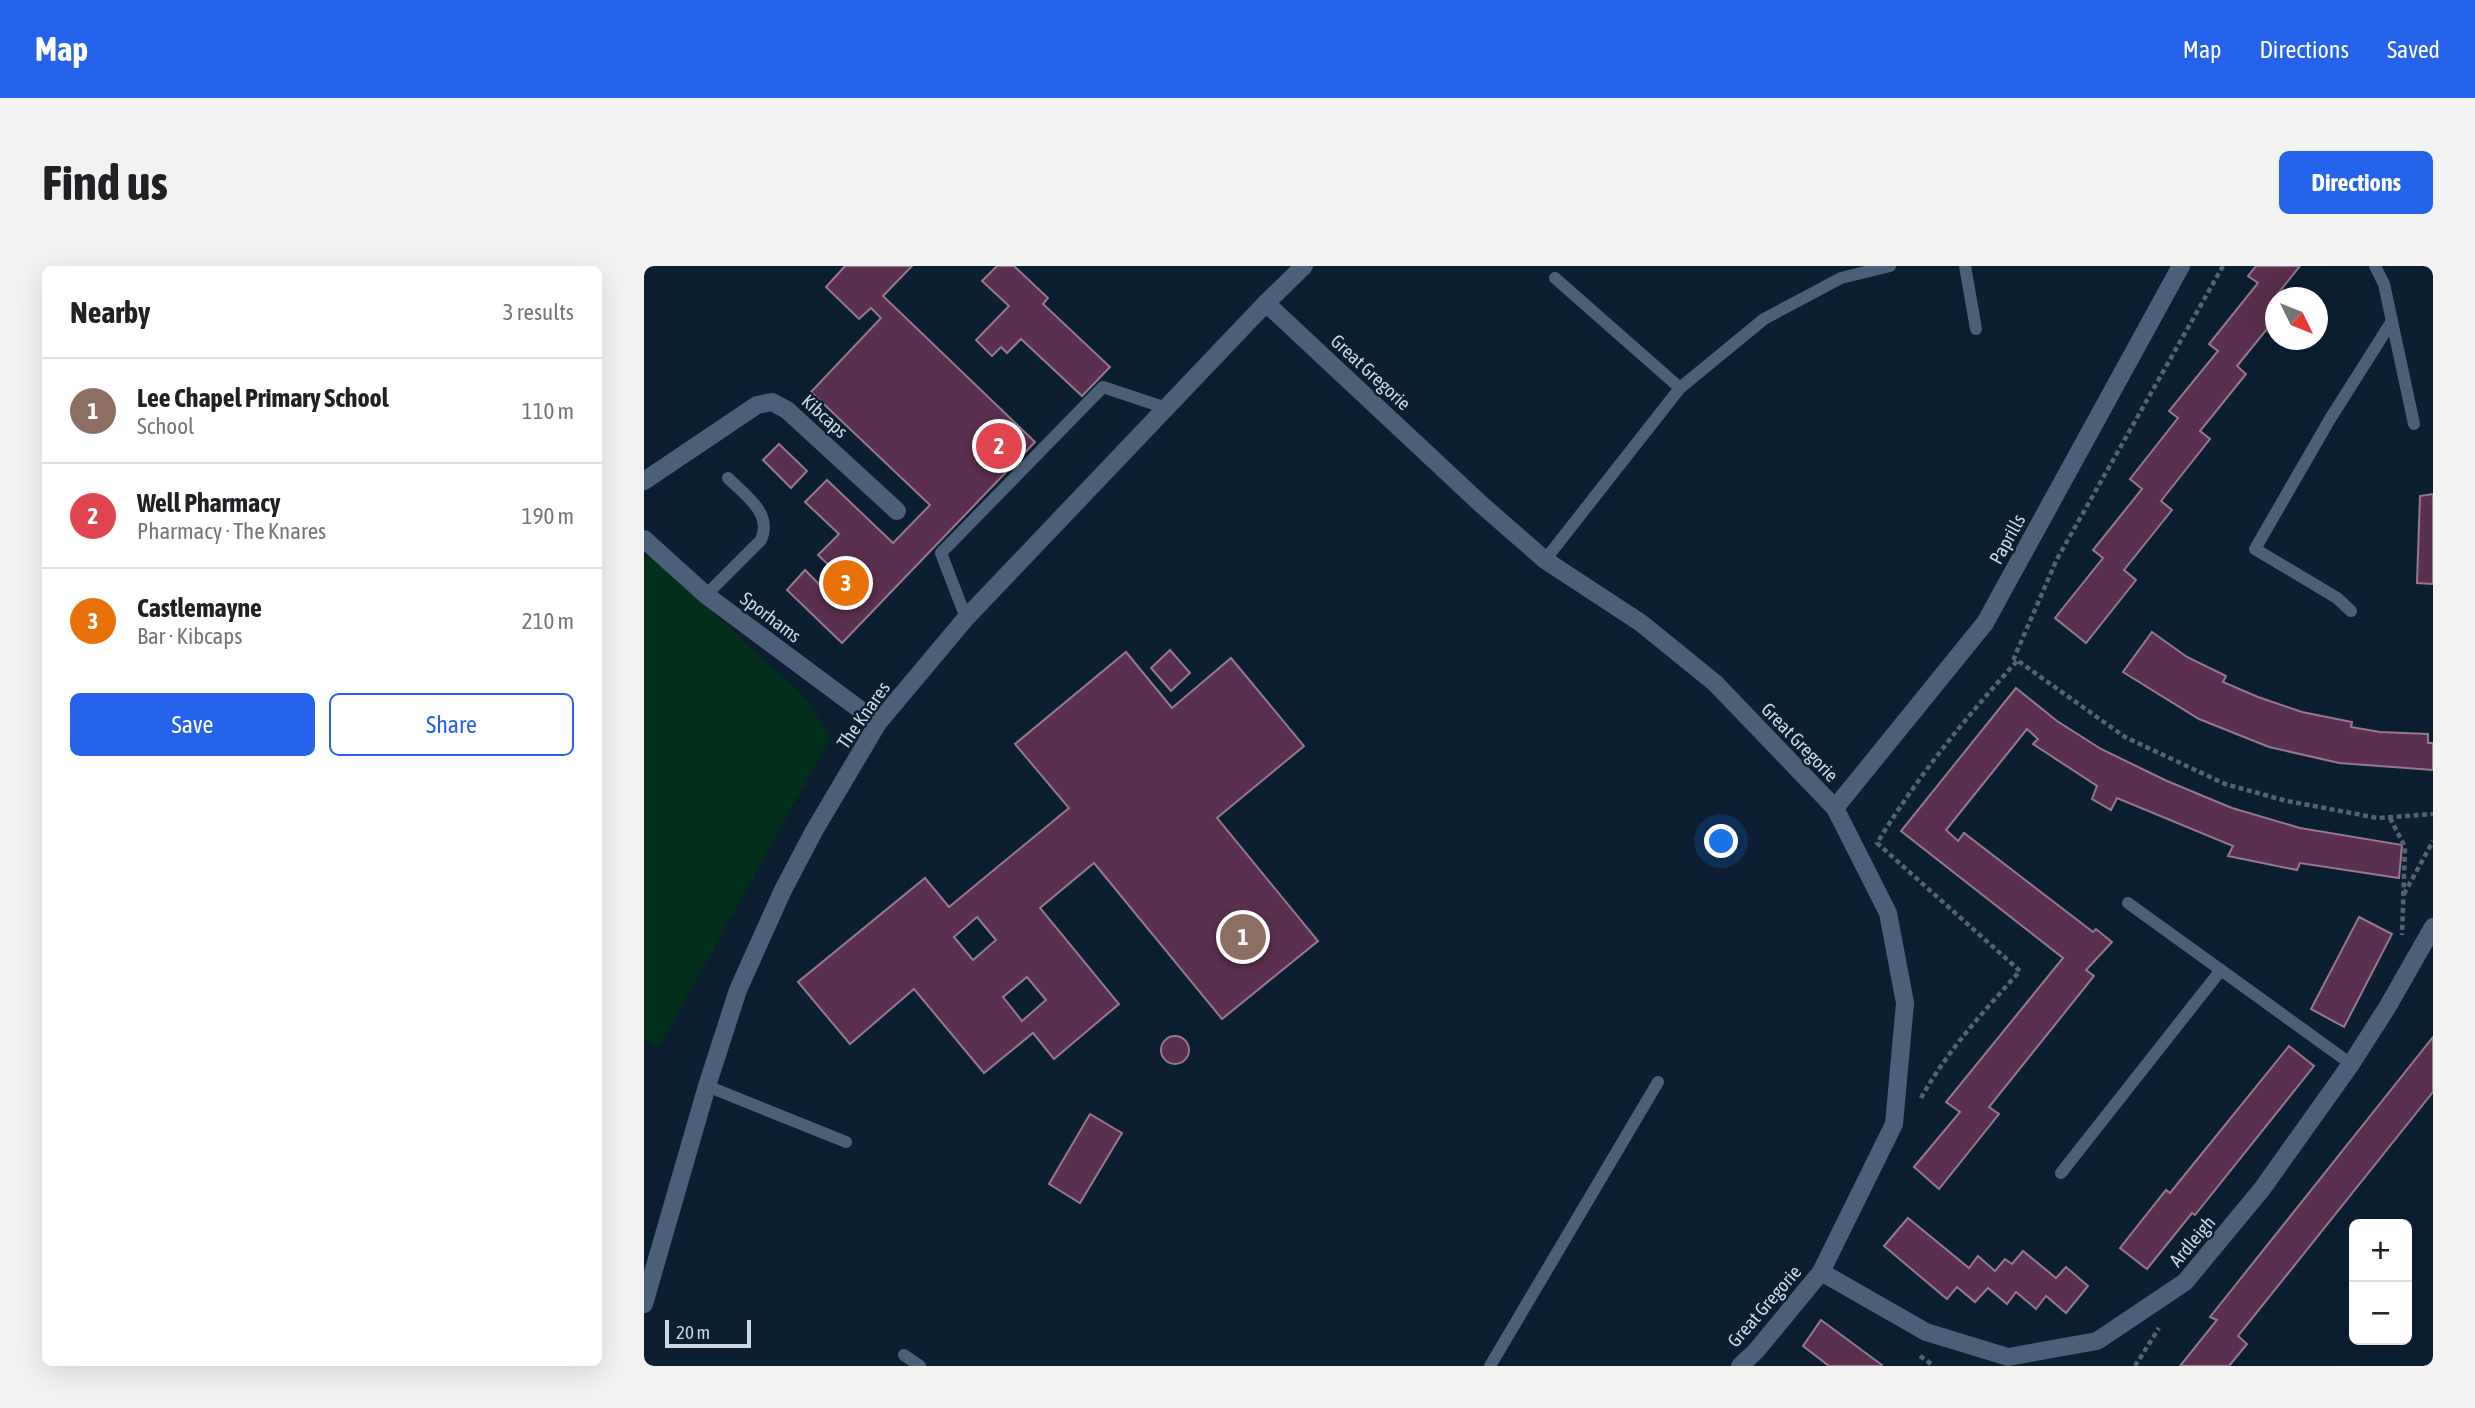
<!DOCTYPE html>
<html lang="en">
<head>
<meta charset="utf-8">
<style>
  body { margin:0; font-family:"Asap Condensed",sans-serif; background:#f2f2f2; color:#202124 }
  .controls { position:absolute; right:21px; bottom:21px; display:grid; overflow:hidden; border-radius:10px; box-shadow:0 7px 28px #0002 }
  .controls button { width:63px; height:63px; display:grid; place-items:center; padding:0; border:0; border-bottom:2px solid #e0e0e0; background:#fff; color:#202124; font:35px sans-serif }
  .compass { position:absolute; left:1621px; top:21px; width:63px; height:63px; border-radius:50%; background:#fff; box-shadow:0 7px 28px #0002; rotate:133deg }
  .scale { position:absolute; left:21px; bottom:18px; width:86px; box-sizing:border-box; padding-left:7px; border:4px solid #cbd7e5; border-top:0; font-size:19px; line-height:24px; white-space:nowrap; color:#cbd7e5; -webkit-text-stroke:5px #0b1e32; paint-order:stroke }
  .you { position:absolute; left:1078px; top:576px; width:24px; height:24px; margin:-18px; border:5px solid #fff; border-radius:50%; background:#1a73e8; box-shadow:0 0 0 10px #1a73e833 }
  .badge { display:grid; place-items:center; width:46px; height:46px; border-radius:50%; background:#2563eb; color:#fff; font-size:23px; font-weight:700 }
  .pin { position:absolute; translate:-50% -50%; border:4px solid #fff; box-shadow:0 2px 7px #0006 }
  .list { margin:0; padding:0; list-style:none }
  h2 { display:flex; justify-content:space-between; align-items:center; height:91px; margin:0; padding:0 28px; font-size:30px }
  h2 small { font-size:23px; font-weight:400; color:#757577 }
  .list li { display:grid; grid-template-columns:46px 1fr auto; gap:21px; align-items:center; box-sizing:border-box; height:105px; padding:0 28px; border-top:2px solid #e0e0e0 }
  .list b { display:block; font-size:26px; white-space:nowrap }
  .list p { margin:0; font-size:23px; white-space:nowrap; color:#757577 }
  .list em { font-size:23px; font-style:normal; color:#757577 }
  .actions { display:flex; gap:14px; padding:21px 28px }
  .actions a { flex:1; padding:16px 0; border:2px solid #2563eb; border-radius:10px; text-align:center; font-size:24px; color:#2563eb }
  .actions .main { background:#2563eb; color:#fff }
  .map { position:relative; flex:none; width:1789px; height:1100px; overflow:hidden; border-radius:10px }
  header { display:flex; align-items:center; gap:42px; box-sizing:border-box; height:98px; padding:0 35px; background:#2563eb; color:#fff }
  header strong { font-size:33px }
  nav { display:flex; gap:38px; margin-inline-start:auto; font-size:24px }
  .intro { display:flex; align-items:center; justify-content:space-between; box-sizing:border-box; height:168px; padding:0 42px }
  h1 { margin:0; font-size:49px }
  .button { padding:18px 32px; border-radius:10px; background:#2563eb; color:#fff; font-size:24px; font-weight:700 }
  main { display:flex; gap:42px; padding:0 42px }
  aside { flex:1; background:#fff; border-radius:10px; box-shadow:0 7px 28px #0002 }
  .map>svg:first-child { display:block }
</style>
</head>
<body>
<header>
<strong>Map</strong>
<nav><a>Map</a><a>Directions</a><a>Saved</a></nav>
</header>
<div class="intro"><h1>Find us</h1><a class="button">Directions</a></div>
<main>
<aside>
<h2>Nearby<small>3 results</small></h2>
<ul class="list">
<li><span class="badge" style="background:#8d6e63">1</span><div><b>Lee Chapel Primary School</b><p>School</p></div><em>110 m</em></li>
<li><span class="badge" style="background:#e0444e">2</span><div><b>Well Pharmacy</b><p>Pharmacy · The Knares</p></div><em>190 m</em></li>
<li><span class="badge" style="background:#e8710a">3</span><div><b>Castlemayne</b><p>Bar · Kibcaps</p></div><em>210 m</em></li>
</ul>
<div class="actions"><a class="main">Save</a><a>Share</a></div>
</aside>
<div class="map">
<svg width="1789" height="1100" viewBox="0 0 1789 1100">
  <rect width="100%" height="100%" fill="#0b1e32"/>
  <!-- green -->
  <path fill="#03301c" d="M8 290 164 434 186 473 14 783 0 772V292Z"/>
  <!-- building -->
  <g fill="#5b2f4f" stroke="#95788c" stroke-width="2" fill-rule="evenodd">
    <path d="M201 0H268L239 30 391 176 198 377 143 324 161 304 176 319 190 304 174 289 195 268 161 236 183 214 249 277 286 239 167 126 237 52 227 42 215 53 182 21Z"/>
    <path d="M353 0H370L404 32 399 38 466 101 438 130 377 73 363 87 357 81 348 90 332 74 365 40 338 15Z"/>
    <path d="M1612 0H1656L1632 30V52L1593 100 1602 108 1556 165 1566 173 1517 235 1528 244 1480 304 1492 314 1442 377 1411 352 1459 292 1449 284 1498 223 1486 213 1534 152 1525 145 1574 85 1565 78 1614 17 1604 10Z"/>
    <path d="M135 178 163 205 147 222 119 194Z"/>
    <path d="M1789 228V318L1773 317 1776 230Z"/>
    <path d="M1508 366 1543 391 1582 410 1579 416 1614 431 1658 446 1708 456 1707 461 1736 466 1784 468V477H1789V504L1695 497 1625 481 1555 453 1479 406Z"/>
    <path d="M526 384 546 407 527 425 507 402Z"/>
    <path d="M482 386 528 442 587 392 660 480 573 552 674 675 578 753 450 597 396 642 475 738 410 793 389 767 340 807 270 723 206 778 154 716 281 612 305 641 425 542 371 478ZM333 651 352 674 329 694 310 671ZM383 711 402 734 378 755 359 731Z"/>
    <path d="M1372 422 1413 455 1457 483 1523 515 1588 542 1656 562 1758 579 1755 612 1656 597 1653 604 1584 590 1589 580 1473 532 1467 544 1448 533 1453 520 1389 478 1394 473 1383 463 1302 564 1314 575 1320 567 1449 666 1452 663 1468 676 1442 704 1450 710 1345 841 1355 848 1295 923 1270 901 1316 846 1302 836 1419 692 1257 565Z"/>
    <path d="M1715 651 1748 668 1700 761 1667 743Z"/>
    <circle cx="531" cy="784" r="14"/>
    <path d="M1789 771V826L1594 1070 1603 1078 1585 1100H1536L1573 1054 1566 1051Z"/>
    <path d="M1645 780 1670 800 1551 949 1548 947 1503 1003 1476 982 1522 924 1526 927Z"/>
    <path d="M446 848 478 867 436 937 405 918Z"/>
    <path d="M1264 952 1325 1002 1334 990 1351 1005 1361 993 1368 998 1379 985 1412 1012 1422 1001 1444 1020 1422 1047 1402 1030 1392 1043 1372 1026 1363 1038 1344 1022 1331 1036 1313 1021 1303 1033 1240 980Z"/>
    <path d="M1177 1054 1238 1099 1237 1100H1185L1159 1080Z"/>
  </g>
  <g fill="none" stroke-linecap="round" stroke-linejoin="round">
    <!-- path -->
    <g stroke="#536375" stroke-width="4.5" stroke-dasharray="5 3.5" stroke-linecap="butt">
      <path d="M1579 0 1413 293 1370 392 1481 471 1581 518 1643 535 1734 552 1789 548"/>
      <path d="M1746 552 1761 581 1758 669"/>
      <path d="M1760 628 1789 575"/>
      <path d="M1277 832C1303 785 1340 745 1376 705L1233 577C1274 510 1321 452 1374 394"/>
      <path d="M1276 1090 1290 1100"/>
      <path d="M1491 1100 1515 1062"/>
    </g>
    <!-- service -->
    <g stroke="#4b6078" stroke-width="12">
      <path d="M1321 0 1332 63"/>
      <path d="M1731 0 1740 18 1770 158"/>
      <path d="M911 12 1036 122"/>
      <path d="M901 294 1036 122 1120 53 1197 12 1246 0"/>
      <path d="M62 329 117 274C129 247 101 229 84 212"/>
      <path d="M1707 345 1693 332 1611 283 1686 153 1748 55"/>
      <path d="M322 352 297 287 459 121 522 142"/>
      <path d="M1484 637 1707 798"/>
      <path d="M63 820 202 876"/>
      <path d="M1417 907 1577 704"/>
      <path d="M260 1089 276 1100"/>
      <path d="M846 1100 1014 816"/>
    </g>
    <!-- pedestrian -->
    <path stroke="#4b6078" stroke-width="18" d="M1341 357 1537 0"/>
    <!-- minor -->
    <g stroke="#4b6078" stroke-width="18">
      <path d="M622 37 838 239 901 294 997 357 1071 417 1191 542 1244 647 1261 737 1250 858 1177 1006 1112 1085 1096 1100"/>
      <path d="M0 215 113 139 128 136 143 144 253 245"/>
      <path d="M0 273 62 329 234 457"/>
      <path d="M1191 542 1341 357"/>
      <path d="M1177 1006 1282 1066 1364 1091 1453 1075 1541 1016 1618 923 1707 798 1744 740 1789 661"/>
    </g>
    <!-- tertiary -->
    <path stroke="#4b6078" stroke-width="18" d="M0 1038 63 820 94 724 139 624 170 565 234 457 322 352 622 37 660 0"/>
  </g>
  <g text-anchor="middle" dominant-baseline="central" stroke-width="5" stroke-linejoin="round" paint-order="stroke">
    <!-- street labels -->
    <g font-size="19" fill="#cbd7e5" stroke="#0b1e32">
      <text transform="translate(727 106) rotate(43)">Great Gregorie</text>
      <text transform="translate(181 150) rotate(42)">Kibcaps</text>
      <text transform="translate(1363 273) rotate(-61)">Paprills</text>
      <text transform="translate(127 351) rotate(37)">Sporhams</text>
      <text transform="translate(219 449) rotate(-55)">The Knares</text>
      <text transform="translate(1156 476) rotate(46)">Great Gregorie</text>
      <text transform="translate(1548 975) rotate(-50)">Ardleigh</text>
      <text transform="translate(1120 1040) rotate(-49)">Great Gregorie</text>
    </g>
  </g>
</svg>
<div class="controls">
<button>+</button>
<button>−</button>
</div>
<svg class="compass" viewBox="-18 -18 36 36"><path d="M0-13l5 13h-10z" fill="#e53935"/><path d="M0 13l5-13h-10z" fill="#757577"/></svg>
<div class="scale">20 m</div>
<div class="you"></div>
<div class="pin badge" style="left:599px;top:671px;background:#8d6e63">1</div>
<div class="pin badge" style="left:355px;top:180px;background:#e0444e">2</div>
<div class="pin badge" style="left:202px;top:317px;background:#e8710a">3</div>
</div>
</main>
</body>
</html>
